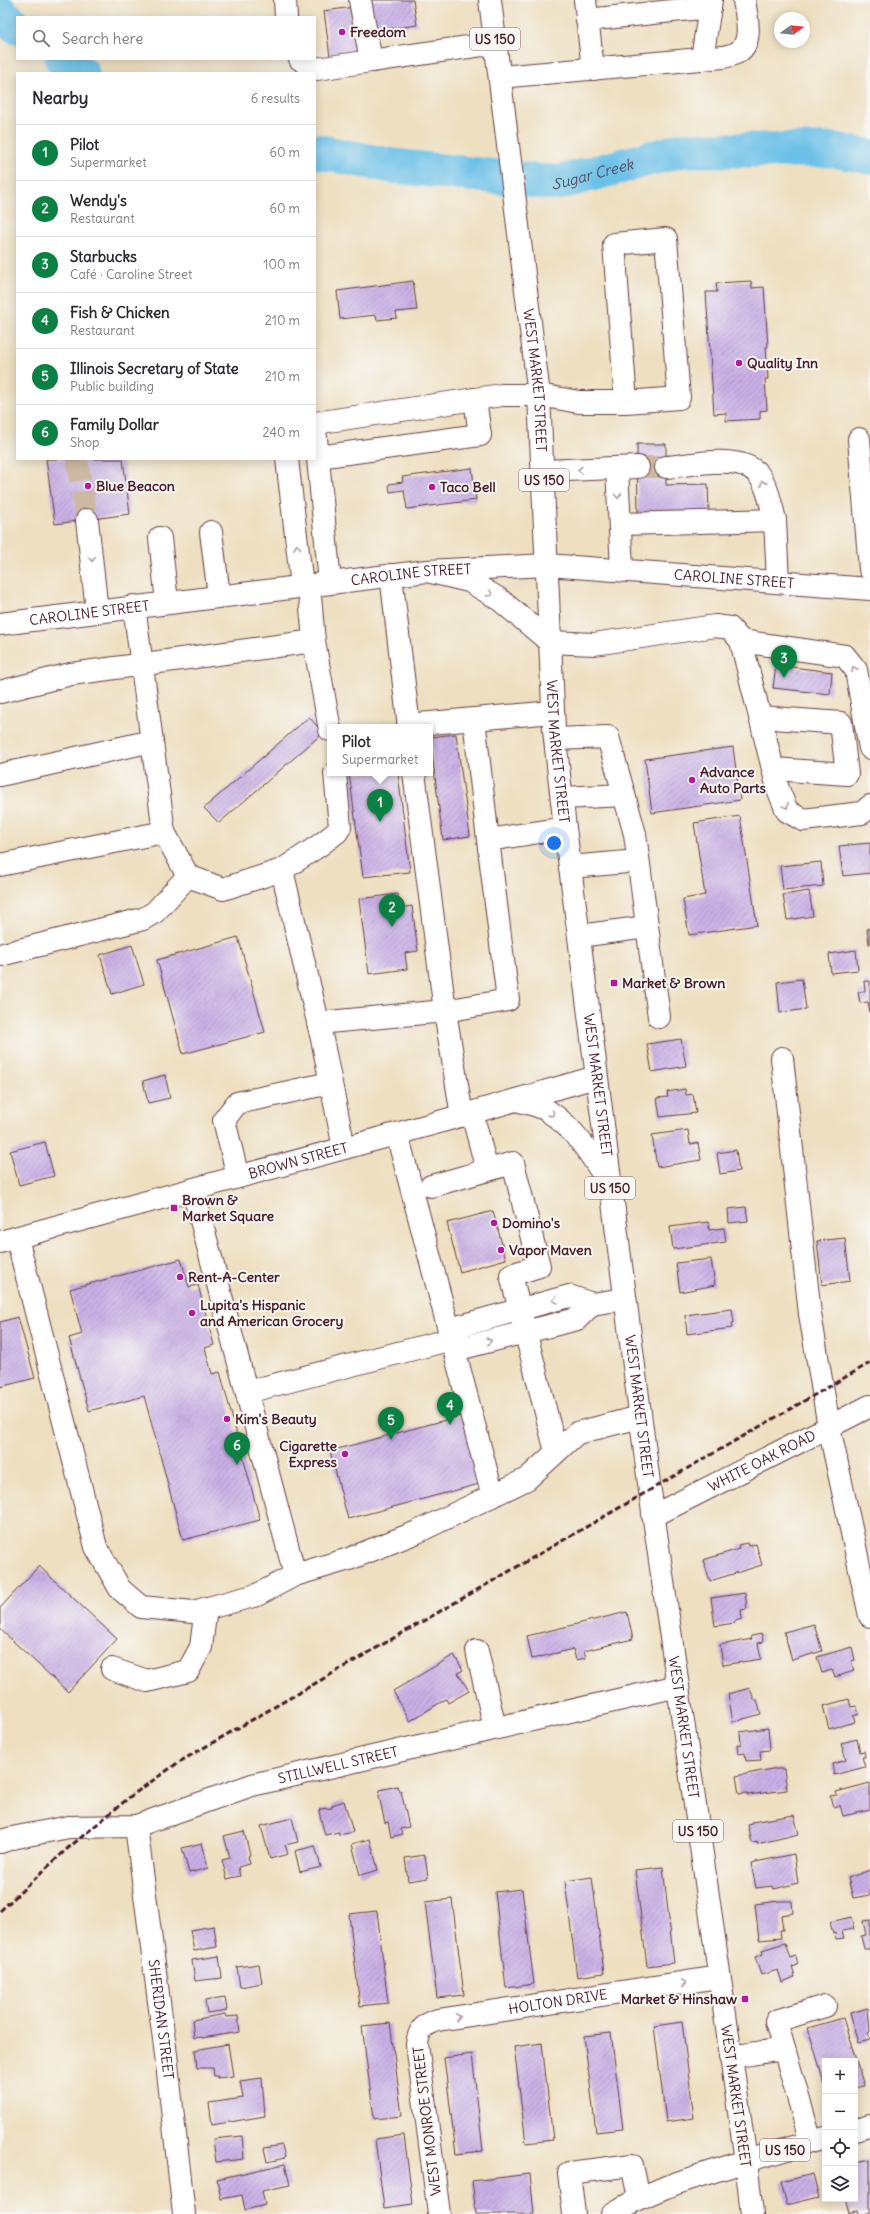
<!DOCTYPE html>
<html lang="en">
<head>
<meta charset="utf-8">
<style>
  body { margin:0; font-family:Delius,sans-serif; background:#f2f2f3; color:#2b2b33 }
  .controls { position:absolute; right:12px; bottom:12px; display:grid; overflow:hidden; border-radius:0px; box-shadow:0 2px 10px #0003 }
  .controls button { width:36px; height:36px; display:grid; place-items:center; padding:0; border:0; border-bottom:1px solid #e1e1e2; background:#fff; color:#2b2b33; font:20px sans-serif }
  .compass { position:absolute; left:774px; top:12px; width:36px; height:36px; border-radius:50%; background:#fff; box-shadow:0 2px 10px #0003; rotate:75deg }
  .you { position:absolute; left:554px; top:843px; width:14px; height:14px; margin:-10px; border:3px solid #fff; border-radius:50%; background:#1a73e8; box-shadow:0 0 0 6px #1a73e833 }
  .badge { display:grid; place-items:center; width:26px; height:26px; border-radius:50%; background:#0b8043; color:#fff; font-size:13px; font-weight:700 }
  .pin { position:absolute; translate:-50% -33px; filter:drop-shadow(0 1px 2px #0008) }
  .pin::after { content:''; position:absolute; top:21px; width:14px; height:12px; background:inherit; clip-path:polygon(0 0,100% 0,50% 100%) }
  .popup { position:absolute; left:327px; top:724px; width:106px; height:52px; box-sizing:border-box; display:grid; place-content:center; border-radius:0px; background:#fff; filter:drop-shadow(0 1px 3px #0005); font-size:13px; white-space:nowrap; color:#7c7c81 }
  .popup b { font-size:15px; color:#2b2b33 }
  .popup::after { content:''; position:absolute; left:50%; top:100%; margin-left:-8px; border:8px solid transparent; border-top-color:#fff }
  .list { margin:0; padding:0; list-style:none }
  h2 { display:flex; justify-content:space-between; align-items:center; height:52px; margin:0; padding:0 16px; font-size:17px }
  h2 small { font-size:13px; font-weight:400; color:#7c7c81 }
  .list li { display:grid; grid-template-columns:26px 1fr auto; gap:12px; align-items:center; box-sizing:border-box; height:56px; padding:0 16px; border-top:1px solid #e1e1e2 }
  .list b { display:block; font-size:15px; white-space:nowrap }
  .list p { margin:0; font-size:13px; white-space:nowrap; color:#7c7c81 }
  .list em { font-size:13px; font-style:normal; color:#7c7c81 }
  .icon { flex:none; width:22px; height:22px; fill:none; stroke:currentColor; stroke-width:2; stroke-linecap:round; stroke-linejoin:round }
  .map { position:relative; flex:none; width:870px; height:2214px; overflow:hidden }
  .search { position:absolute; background:#fff; box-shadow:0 2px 10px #0003; left:16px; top:16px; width:300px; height:44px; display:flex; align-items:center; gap:10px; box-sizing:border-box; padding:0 14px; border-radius:0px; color:#7c7c81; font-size:15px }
  .panel { position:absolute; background:#fff; box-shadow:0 2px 10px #0003; left:16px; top:72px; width:300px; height:388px; border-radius:0px }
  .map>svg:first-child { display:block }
</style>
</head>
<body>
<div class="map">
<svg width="870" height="2214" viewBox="0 0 870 2214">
  <defs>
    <pattern id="building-hatch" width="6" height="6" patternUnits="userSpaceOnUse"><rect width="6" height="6" fill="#c9b0e6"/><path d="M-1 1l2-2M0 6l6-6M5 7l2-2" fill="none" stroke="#a58fbb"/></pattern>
  </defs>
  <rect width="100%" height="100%" fill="#f6f6f2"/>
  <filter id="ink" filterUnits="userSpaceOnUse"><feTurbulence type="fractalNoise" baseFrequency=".025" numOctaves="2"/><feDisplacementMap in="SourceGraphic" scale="8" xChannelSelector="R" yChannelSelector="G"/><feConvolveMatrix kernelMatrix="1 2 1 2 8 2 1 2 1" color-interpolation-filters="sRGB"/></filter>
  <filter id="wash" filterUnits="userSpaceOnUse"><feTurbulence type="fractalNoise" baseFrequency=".012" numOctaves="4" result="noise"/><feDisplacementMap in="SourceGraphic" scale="16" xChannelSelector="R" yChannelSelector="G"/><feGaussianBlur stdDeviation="0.9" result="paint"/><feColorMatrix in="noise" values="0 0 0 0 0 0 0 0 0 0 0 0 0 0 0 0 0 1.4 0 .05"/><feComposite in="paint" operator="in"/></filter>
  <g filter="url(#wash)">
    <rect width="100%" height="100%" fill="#eedfc0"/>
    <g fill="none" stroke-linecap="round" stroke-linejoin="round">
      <!-- river -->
      <g stroke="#6cc1e8" stroke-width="35">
        <path d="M0 12 17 27"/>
        <path d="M62 59 82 73"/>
        <path id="s1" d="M315 151 393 166 557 183 682 150H835L870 157"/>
      </g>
    </g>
    <g id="blocks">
      <!-- building -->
      <g fill="url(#building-hatch)">
        <path d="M371 0H413L417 25 375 31Z"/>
        <path d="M354 7 360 53 330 57 324 11Z"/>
        <path d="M413 281 417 310 396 312 397 318 377 320 376 315 340 319 337 291Z"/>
        <path d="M751 281 752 288 764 287 768 347H766L768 379H765L767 410 760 411V419L726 421V413L714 414 706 292H717L716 283Z"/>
        <path d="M637 444H666V485L708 484 709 513 638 514Z"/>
        <path d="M46 459H123L130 514 55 524Z"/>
        <path d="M472 468 476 500 407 509 404 490 390 492 389 484 403 482 402 477Z"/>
        <path d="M776 665 832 672 830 694 773 688Z"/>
        <path d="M309 717 323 733 219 823 204 808Z"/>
        <path d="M456 734 470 836 443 840 430 737Z"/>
        <path d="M733 747 740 800 652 813 645 759Z"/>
        <path d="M349 773H398L410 872 363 877Z"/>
        <path d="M740 816 757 925 689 935 683 899 705 895 694 823Z"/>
        <path d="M870 843V873L843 876 839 846Z"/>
        <path d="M821 862 823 886 783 890 780 866Z"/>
        <path d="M809 891 813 916 787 920 783 895Z"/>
        <path d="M398 894 399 908 412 906 418 951 405 953 407 969 369 974 359 899Z"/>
        <path d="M870 928V944H869L867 929Z"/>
        <path d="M238 937 265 1032 183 1054 157 960Z"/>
        <path d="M132 945 144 984 112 994 100 955Z"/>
        <path d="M856 950 858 970 831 973 829 954Z"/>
        <path d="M802 979 806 1009 780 1013 777 982Z"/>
        <path d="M864 981H870V1012L868 1002 860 1003 858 992 865 991Z"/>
        <path d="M681 1039 686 1066 652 1072 647 1044Z"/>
        <path d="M165 1075 170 1098 148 1103 143 1081Z"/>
        <path d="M685 1089 686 1095 693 1094 696 1113 660 1117 657 1098 668 1097 667 1092Z"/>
        <path d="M688 1130 690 1144 698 1143 701 1160 657 1167 652 1135Z"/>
        <path d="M45 1142 54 1176 19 1185 10 1151Z"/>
        <path d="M736 1150 739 1171 720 1174 717 1153Z"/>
        <path d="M746 1207 748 1221 729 1223 728 1209Z"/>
        <path d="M493 1211 506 1259 460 1272 447 1223Z"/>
        <path d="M708 1222 709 1230 724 1228 726 1242 673 1249 670 1227Z"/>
        <path d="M845 1238 850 1281 822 1285 817 1241Z"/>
        <path d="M181 1259 189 1287 198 1285 214 1345 205 1348 212 1374 220 1372 260 1520 183 1540 144 1396 89 1411 69 1338 82 1334 70 1289Z"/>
        <path d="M711 1259 715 1285 680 1292 676 1263Z"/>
        <path d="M732 1309 734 1323H732V1328L687 1334 685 1315Z"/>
        <path d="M18 1317 35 1378 0 1387V1322Z"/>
        <path d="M464 1415 483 1483 348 1519 330 1451Z"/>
        <path d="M747 1543 748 1546 756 1544 762 1565 710 1581 703 1560 739 1549 738 1545Z"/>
        <path d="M39 1566 117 1639 68 1692 0 1629V1608Z"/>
        <path d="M745 1593 747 1609 741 1610 742 1619 735 1621V1623L715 1626 711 1598Z"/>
        <path d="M627 1612 633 1639 584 1651 586 1658 576 1660 573 1649 532 1659 527 1636Z"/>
        <path d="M814 1624 822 1651 792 1660 784 1632Z"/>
        <path d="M762 1634 763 1642 758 1643 761 1659 723 1665 720 1645 752 1639 751 1636Z"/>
        <path d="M852 1647 855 1660 851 1661 854 1671 835 1677 832 1670 822 1673 817 1657Z"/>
        <path d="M454 1655 463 1670 458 1673 469 1691 448 1703 446 1699 410 1721 393 1691Z"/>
        <path d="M750 1688 754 1700H757L761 1714 733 1722 728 1694Z"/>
        <path d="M849 1699 851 1707 856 1706 859 1714 853 1716 855 1722 829 1729 823 1706Z"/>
        <path d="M768 1728 770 1750 760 1751 761 1760 746 1761 745 1753 738 1754 737 1745 741 1744 740 1732Z"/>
        <path d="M857 1739 860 1752 864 1751 865 1757H862L865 1767 834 1775 832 1764 846 1760 841 1743Z"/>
        <path d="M772 1769H784L787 1790 747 1795V1793L739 1794 736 1776Z"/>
        <path d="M870 1783V1810L843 1816 840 1805 833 1807 830 1796 837 1795 836 1792Z"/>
        <path d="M397 1786 399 1791H401L409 1827 400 1829 402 1834 391 1837 388 1822 385 1823 379 1796 380 1790Z"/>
        <path d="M344 1801 353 1832 339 1835V1832L325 1835 319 1812 320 1809 332 1808V1805Z"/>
        <path d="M794 1815 799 1834 757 1844V1842L752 1843 748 1825 753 1824 752 1822Z"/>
        <path d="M292 1818 298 1842 285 1845 288 1854 270 1859 261 1826Z"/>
        <path d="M244 1831 250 1855 248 1856 250 1864 238 1867 240 1876 227 1879 222 1860 230 1858 224 1836Z"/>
        <path d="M370 1839 378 1870 360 1875 352 1844Z"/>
        <path d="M202 1843 208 1868 189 1873 182 1848Z"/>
        <path d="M315 1846 321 1867 300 1872 295 1851Z"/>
        <path d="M794 1854 798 1883 774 1889 773 1886 756 1888 751 1863Z"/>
        <path d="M425 1855 428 1878 408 1881 405 1858Z"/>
        <path d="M663 1867 674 1963 647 1966 635 1870Z"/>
        <path d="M870 1870V1895L853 1898 848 1878Z"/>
        <path d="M592 1877 604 1973 577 1977 565 1881Z"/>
        <path d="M522 1889 534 1984 506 1988 495 1892Z"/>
        <path d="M452 1899 464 1995 437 1998 425 1902Z"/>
        <path d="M779 1901H792L793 1913 781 1915 783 1930H780L781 1938 759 1940 755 1904Z"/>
        <path d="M377 1911 388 2003 360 2006 349 1914Z"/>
        <path d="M851 1917 854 1929 842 1931 844 1938 836 1939 835 1933 833 1934 830 1922Z"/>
        <path d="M870 1920V1949H864L861 1936 866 1935 863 1921Z"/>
        <path d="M214 1926 217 1947 194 1951 190 1930Z"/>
        <path d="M785 1943 790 1958 796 1956 798 1965 792 1967 795 1977 782 1982 778 1970 761 1975 755 1957 763 1954 762 1950Z"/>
        <path d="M219 1956 222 1978 195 1981 192 1960Z"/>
        <path d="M259 1964 262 1983 240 1987 237 1967Z"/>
        <path d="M225 1997 227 2010 207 2013 205 2000Z"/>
        <path d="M868 2008 870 2032 867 2033 870 2040 858 2043 850 2013Z"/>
        <path d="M225 2014 226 2017 238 2016 240 2032 202 2038 201 2037 194 2038 192 2020Z"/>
        <path d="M843 2018 864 2086 855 2088V2061H825V2085L808 2028Z"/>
        <path d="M682 2022 694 2118 666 2122 654 2026Z"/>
        <path d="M390 2023 402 2116 374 2119 362 2026Z"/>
        <path d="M611 2033 623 2129 596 2132 584 2036Z"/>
        <path d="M542 2043 553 2140 526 2143 514 2047Z"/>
        <path d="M228 2044 233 2076 218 2078V2076H214L213 2068H197L195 2050Z"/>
        <path d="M472 2054 483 2151 456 2154 444 2058Z"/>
        <path d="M262 2078 265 2116 212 2125 209 2103 243 2098 240 2081Z"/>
        <path d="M404 2135 413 2204 384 2208 375 2139Z"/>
        <path d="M242 2136 244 2159 216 2162 213 2139Z"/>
        <path d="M282 2145 285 2158 267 2162 264 2148Z"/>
        <path d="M870 2159V2214H859L858 2210 849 2212 845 2199H855V2162Z"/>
        <path d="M285 2164 290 2185 262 2191 265 2205 245 2210 242 2195 221 2199 217 2179Z"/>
        <path d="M530 2174 534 2214H476L472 2181Z"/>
        <path d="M813 2174 819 2197 787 2205 781 2182Z"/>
      </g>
    </g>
  </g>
  <g filter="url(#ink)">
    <use href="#blocks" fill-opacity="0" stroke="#633c41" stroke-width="1"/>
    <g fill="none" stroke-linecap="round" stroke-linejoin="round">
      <!-- minor-tunnel -->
      <g stroke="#cdb9a2" stroke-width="22" stroke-dasharray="22 11" stroke-linecap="butt">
        <path d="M77 459 87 520"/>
        <path d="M638 467H666"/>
      </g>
      <defs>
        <g id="minor">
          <path d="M285 0 286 17"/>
          <path d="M360 0 371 61 496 43"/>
          <path d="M585 0 593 69"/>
          <path d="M587 20 710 7"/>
          <path d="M300 59 317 69 371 61"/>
          <path d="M702 59 711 0"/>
          <path d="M500 77 723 57C727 56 734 55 738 52 754 42 746 15 744 0"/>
          <path d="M315 423 502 395H539L579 402H626L679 398 666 239 614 244 626 402"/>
          <path d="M315 428 330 583"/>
          <path d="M859 439 870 569"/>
          <path d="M318 457 480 435 475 399"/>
          <path d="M287 459 302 586"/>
          <path d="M666 467C691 465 740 453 758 474 768 486 771 505 775 520"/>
          <path d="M617 468 622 570"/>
          <path d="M543 471 638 467"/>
          <path d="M87 520 97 611"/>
          <path d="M620 524 775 520 778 582"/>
          <path d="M211 532 219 596"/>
          <path d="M160 538 167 602"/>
          <path d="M391 575 409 727"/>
          <path d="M309 585 314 641 330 730"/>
          <path id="s2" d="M0 624 427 571 547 565 870 589"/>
          <path d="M741 641 845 656 856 670 870 748"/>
          <path d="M550 642 594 644 715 626 730 628 741 641 778 789 787 811 803 820 862 813 870 806"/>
          <path d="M0 692 71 674 314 641"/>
          <path d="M760 717 841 723 847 774 773 769"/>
          <path d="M474 719 488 840"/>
          <path d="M408 725 553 712"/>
          <path d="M555 739 608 737 635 834 659 1017"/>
          <path d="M414 773 445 1011 462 1116"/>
          <path d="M0 775 152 741"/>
          <path d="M562 798 624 795"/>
          <path d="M164 832 188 876 223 889 282 870 320 845 337 832 340 827 335 773"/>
          <path d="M0 865 164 832 134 606"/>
          <path d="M570 867 638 861"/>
          <path d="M282 870 322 1039 344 1148"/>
          <path d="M579 936 647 927"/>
          <path d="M0 955 143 919 155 912 188 876"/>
          <path d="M318 1023 445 1011 508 1000 488 840 565 828"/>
          <path d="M782 1058 810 1314 829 1427 870 1616"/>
          <path d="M472 1113 487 1170"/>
          <path d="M397 1134 493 1496"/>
          <path d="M238 1177 224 1120 237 1103 330 1083"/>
          <path d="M431 1186 513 1163 539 1266 511 1275 556 1452"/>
          <path d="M193 1190 295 1575 349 1559 417 1532 527 1479 577 1433 640 1417"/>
          <path d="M17 1238 96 1547 120 1589 141 1607 193 1612 257 1595 295 1575"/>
          <path id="s3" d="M0 1242 425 1126 596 1077"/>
          <path d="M452 1339 460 1326 569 1296 592 1304 624 1299"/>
          <path d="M247 1392 452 1339 466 1347 577 1319 592 1304"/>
          <path id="s4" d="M653 1516 870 1406"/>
          <path d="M477 1651 495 1728"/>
          <path d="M112 1669 147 1681 188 1671 201 1647 206 1608"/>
          <path id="s5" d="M136 1826 166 2055 184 2214"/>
          <path id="s6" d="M0 1842 12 1838 69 1827 136 1826 252 1785 678 1686"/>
          <path d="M730 2057 784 2049"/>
          <path d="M811 2142 776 2021 825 2006"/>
          <path id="s7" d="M439 2214 417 2044C419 2029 425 2024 438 2020L719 1977"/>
          <path d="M574 2214 569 2173 632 2165 639 2198"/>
          <path d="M612 2214C656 2186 697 2177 746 2161L752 2214"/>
        </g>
        <g id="major">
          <path id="s8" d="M490 0 539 395 554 730 565 828 650 1491 746 2161 825 2138"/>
          <path d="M427 571 469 581 499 599 550 642"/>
          <path d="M516 1100C526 1103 540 1105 548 1111 574 1128 590 1153 606 1179"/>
          <path d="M855 2130 870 2125"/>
        </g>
      </defs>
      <!-- minor casing -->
      <use href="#minor" stroke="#633c41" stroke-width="24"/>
      <!-- major casing -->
      <use href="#major" stroke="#633c41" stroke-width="24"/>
      <!-- minor -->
      <use href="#minor" stroke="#fff" stroke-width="22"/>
      <!-- major -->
      <use href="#major" stroke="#fff" stroke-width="22"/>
      <!-- rail -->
      <path stroke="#4a1f2b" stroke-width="3" stroke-dasharray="6 3" stroke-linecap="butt" d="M0 1911 67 1849 131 1796 179 1762 870 1363"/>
    </g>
    <!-- one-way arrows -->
    <defs><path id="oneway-chevron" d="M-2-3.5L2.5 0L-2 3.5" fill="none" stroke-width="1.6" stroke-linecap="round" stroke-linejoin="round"/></defs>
    <g stroke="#ae9aa0">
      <use href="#oneway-chevron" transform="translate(580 470) rotate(178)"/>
      <use href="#oneway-chevron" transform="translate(763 483) rotate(-117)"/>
      <use href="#oneway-chevron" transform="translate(618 496) rotate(86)"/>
      <use href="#oneway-chevron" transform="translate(297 547) rotate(-97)"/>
      <use href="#oneway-chevron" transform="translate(92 559) rotate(84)"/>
      <use href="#oneway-chevron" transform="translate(490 594) rotate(30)"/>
      <use href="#oneway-chevron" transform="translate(854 669) rotate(-117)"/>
      <use href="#oneway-chevron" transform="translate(786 806) rotate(62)"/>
      <use href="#oneway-chevron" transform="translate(552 1114) rotate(40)"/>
      <use href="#oneway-chevron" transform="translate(555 1300) rotate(166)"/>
      <use href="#oneway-chevron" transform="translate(489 1341) rotate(-14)"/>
      <use href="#oneway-chevron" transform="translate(684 1983) rotate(-9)"/>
      <use href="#oneway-chevron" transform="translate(458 2017) rotate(-8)"/>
    </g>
  </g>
  <!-- markers -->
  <g fill="#b5179e" stroke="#f6f6f2" stroke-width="1.5">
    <circle cx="342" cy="32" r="4"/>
    <circle cx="739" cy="363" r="4"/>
    <circle cx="88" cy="486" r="4"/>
    <circle cx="432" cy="487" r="4"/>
    <circle cx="692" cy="780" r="4"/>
    <rect x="610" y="979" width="8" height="8" rx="2"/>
    <rect x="170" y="1204" width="8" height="8" rx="2"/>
    <circle cx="494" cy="1223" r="4"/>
    <circle cx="501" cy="1250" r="4"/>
    <circle cx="180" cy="1277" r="4"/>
    <circle cx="192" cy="1313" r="4"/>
    <circle cx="227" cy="1419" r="4"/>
    <circle cx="345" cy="1454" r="4"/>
    <rect x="741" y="1995" width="8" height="8" rx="2"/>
  </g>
  <g text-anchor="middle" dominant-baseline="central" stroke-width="4" stroke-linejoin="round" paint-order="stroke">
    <!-- shield labels -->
    <g fill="#f6f6f2" stroke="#7e6067" stroke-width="1">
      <rect x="470" y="28" width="50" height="22" rx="3"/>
      <rect x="519" y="469" width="50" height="22" rx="3"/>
      <rect x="585" y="1177" width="50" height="22" rx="3"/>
      <rect x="673" y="1820" width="50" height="22" rx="3"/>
      <rect x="760" y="2139" width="50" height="22" rx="3"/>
    </g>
    <g font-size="13" font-weight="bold" fill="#4a1f2b">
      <text x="495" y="39">US 150</text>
      <text x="544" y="480">US 150</text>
      <text x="610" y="1188">US 150</text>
      <text x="698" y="1831">US 150</text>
      <text x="785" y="2150">US 150</text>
    </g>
    <!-- poi labels -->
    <g font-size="14" font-weight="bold" fill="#4a1f2b" stroke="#f6f6f2" text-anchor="start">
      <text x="350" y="32">Freedom</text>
      <text x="747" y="363">Quality Inn</text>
      <text x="96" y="486">Blue Beacon</text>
      <text x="440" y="487">Taco Bell</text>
      <text x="700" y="772">Advance<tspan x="700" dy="16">Auto Parts</tspan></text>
      <text x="622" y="983">Market &amp; Brown</text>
      <text x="182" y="1200">Brown &amp;<tspan x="182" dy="16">Market Square</tspan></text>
      <text x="502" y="1223">Domino's</text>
      <text x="509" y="1250">Vapor Maven</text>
      <text x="188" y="1277">Rent-A-Center</text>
      <text x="200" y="1305">Lupita's Hispanic<tspan x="200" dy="16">and American Grocery</tspan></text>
      <text x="235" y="1419">Kim's Beauty</text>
      <text x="337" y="1446" text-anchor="end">Cigarette<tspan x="337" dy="16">Express</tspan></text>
      <text x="737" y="1999" text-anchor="end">Market &amp; Hinshaw</text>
    </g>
    <!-- street labels -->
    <g font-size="14" fill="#4a1f2b" stroke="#f6f6f2">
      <text stroke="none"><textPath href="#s8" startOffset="383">WEST MARKET STREET</textPath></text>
      <text stroke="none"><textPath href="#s2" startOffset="414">CAROLINE STREET</textPath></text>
      <text stroke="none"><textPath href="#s2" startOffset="738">CAROLINE STREET</textPath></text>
      <text stroke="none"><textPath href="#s2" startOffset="90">CAROLINE STREET</textPath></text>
      <text stroke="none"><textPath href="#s8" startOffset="755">WEST MARKET STREET</textPath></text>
      <text stroke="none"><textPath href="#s8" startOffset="1091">WEST MARKET STREET</textPath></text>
      <text stroke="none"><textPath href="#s3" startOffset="309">BROWN STREET</textPath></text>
      <text stroke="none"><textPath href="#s8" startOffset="1415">WEST MARKET STREET</textPath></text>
      <text stroke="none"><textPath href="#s4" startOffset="122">WHITE OAK ROAD</textPath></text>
      <text stroke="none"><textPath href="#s8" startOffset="1739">WEST MARKET STREET</textPath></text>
      <text stroke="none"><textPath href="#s6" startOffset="349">STILLWELL STREET</textPath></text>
      <text stroke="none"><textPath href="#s7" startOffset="327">HOLTON DRIVE</textPath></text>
      <text stroke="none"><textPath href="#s5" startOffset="195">SHERIDAN STREET</textPath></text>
      <text transform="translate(736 2096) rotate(82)">WEST MARKET STREET</text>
      <text transform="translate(427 2121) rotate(-97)">WEST MONROE STREET</text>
    </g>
    <!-- water labels -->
    <g font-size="15" font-style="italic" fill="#545064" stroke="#f6f6f2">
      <text stroke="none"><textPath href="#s1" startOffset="281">Sugar Creek</textPath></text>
    </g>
  </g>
</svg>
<div class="controls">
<button>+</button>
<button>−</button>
<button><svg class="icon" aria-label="locate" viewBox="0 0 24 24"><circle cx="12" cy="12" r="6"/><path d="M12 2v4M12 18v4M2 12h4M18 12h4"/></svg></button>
<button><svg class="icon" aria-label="layers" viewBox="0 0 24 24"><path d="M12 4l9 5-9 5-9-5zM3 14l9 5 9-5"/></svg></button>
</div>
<svg class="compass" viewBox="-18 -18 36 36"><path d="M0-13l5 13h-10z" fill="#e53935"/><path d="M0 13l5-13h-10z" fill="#7c7c81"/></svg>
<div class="you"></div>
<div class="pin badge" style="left:380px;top:822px">1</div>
<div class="popup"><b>Pilot</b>Supermarket</div>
<div class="pin badge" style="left:392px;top:927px">2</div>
<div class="pin badge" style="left:784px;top:678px">3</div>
<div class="pin badge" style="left:450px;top:1425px">4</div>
<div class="pin badge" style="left:391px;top:1440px">5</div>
<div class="pin badge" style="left:237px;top:1465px">6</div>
<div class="search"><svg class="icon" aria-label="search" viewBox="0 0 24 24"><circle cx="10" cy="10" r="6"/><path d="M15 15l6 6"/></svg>Search here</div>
<section class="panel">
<h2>Nearby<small>6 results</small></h2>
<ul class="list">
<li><span class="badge">1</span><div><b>Pilot</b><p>Supermarket</p></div><em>60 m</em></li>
<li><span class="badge">2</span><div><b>Wendy's</b><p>Restaurant</p></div><em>60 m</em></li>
<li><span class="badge">3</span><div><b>Starbucks</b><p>Café · Caroline Street</p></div><em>100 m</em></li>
<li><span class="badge">4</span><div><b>Fish &amp; Chicken</b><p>Restaurant</p></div><em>210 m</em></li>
<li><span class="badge">5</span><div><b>Illinois Secretary of State</b><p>Public building</p></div><em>210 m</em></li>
<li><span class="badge">6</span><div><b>Family Dollar</b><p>Shop</p></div><em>240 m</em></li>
</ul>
</section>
</div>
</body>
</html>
